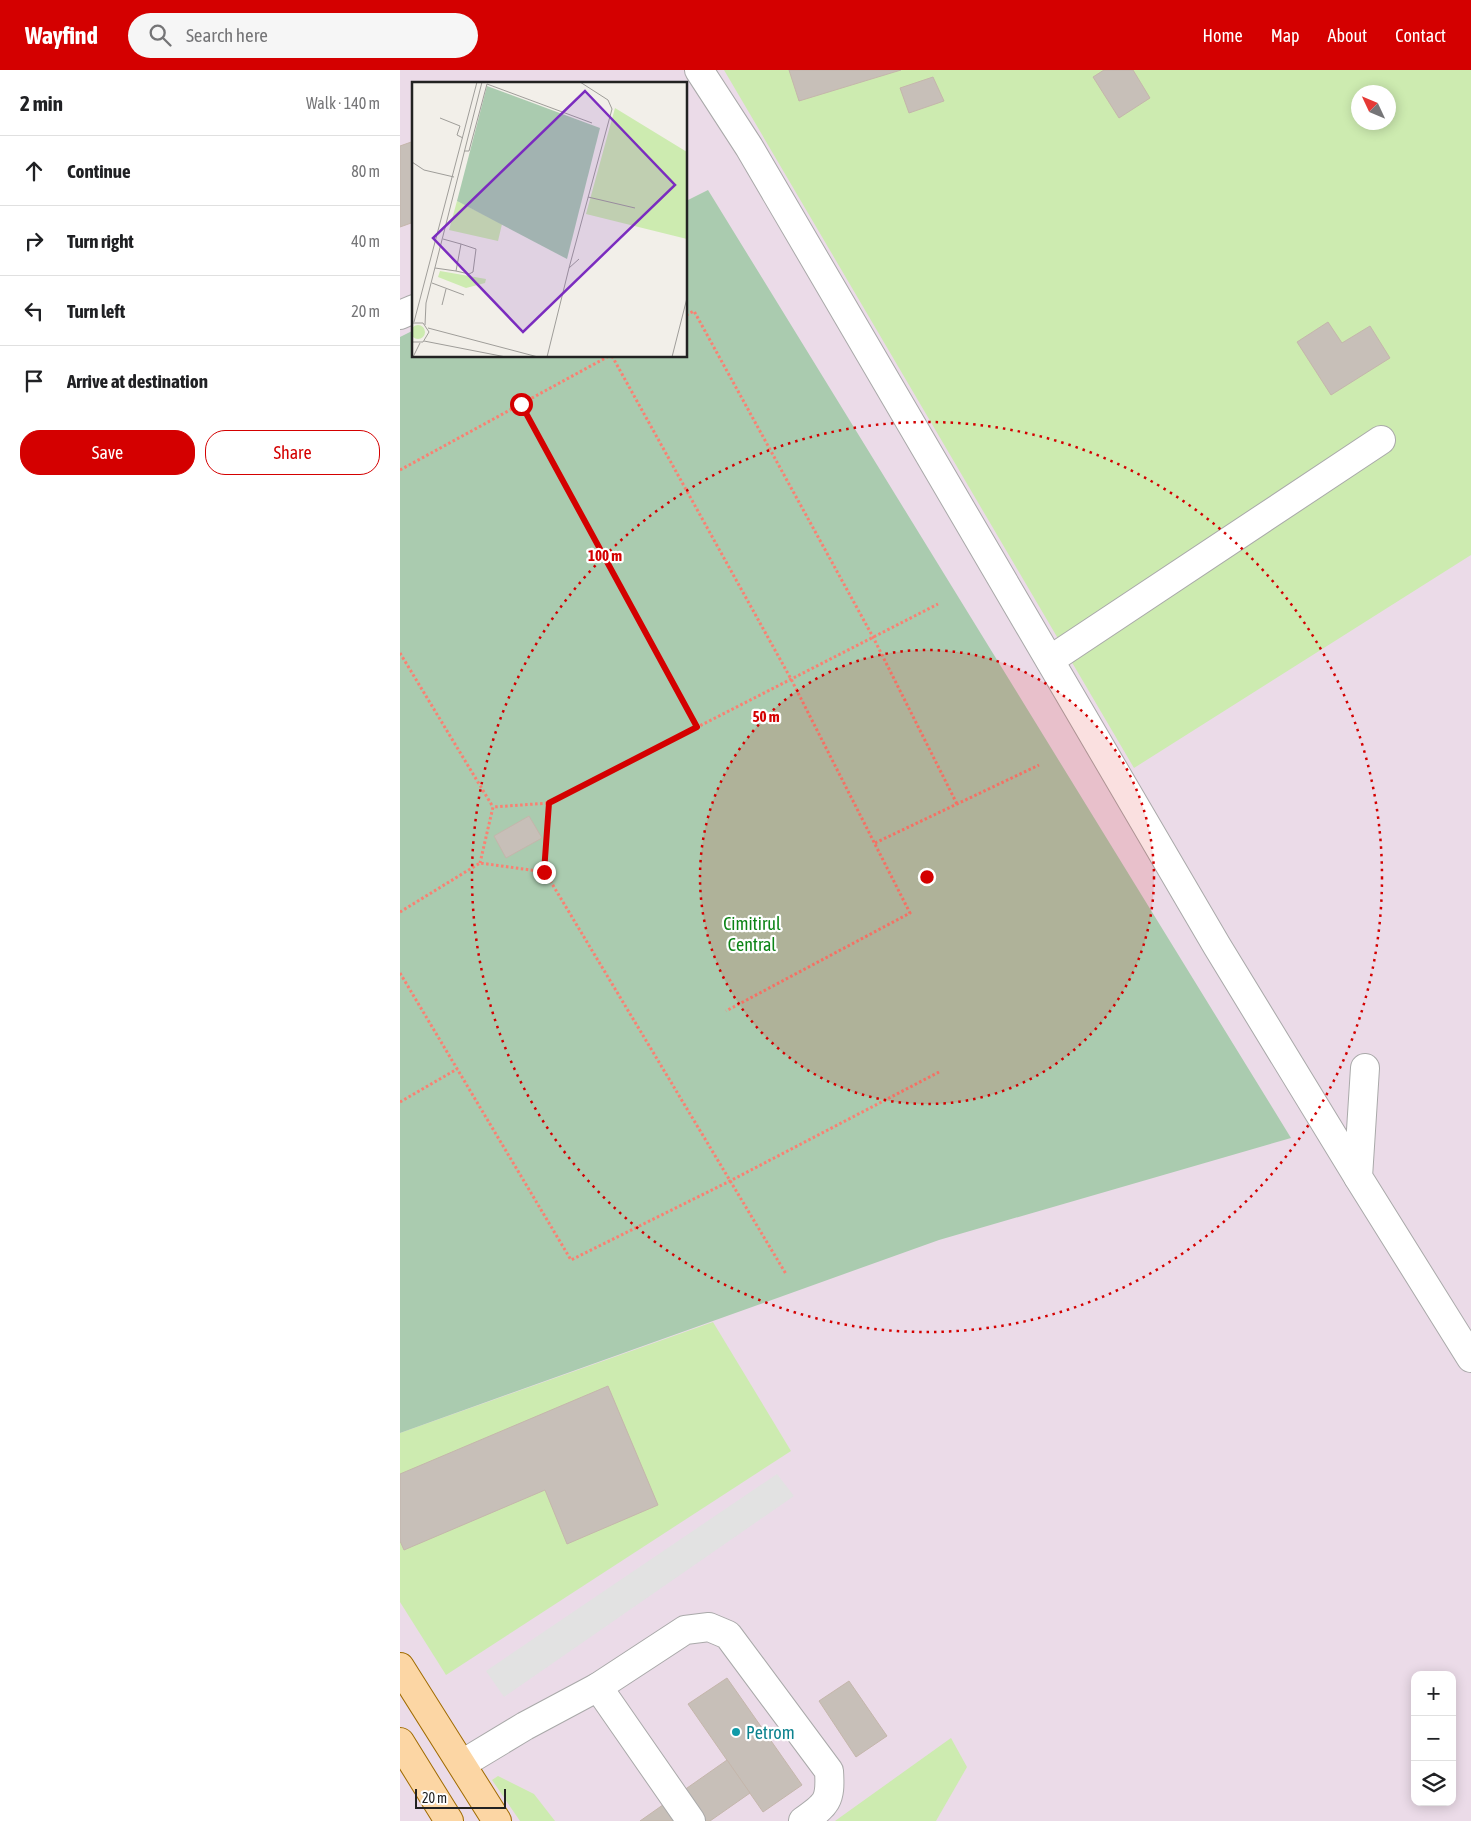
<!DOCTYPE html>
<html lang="en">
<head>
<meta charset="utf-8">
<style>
  body { margin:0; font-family:"Asap Condensed",sans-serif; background:#f6f6f6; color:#202124 }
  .controls { position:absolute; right:15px; bottom:15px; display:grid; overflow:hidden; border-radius:10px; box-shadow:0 2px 12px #0003 }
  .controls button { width:45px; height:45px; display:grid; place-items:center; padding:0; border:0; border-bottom:1px solid #e0e0e0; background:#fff; color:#202124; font:25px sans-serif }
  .compass { position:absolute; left:951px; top:15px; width:45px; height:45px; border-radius:50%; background:#fff; box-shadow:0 2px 12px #0003; rotate:314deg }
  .scale { position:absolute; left:15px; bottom:12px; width:91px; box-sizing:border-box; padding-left:5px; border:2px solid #222; border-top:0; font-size:14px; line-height:18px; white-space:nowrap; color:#222; -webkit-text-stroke:4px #fff; paint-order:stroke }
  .stop { position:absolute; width:15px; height:15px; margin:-11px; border:4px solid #d40000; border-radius:50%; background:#fff }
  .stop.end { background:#d40000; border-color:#fff; box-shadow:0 1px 5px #0008 }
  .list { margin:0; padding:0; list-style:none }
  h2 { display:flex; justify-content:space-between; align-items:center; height:65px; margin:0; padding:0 20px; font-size:21px }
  h2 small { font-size:16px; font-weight:400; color:#757577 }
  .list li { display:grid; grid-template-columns:32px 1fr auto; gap:15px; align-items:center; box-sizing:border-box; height:70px; padding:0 20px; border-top:1px solid #e0e0e0 }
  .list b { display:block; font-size:19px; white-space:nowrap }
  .list em { font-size:16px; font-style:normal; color:#757577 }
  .actions { display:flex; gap:10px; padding:15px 20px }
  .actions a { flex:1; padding:11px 0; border:1px solid #d40000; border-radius:20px; text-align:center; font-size:18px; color:#d40000 }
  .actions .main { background:#d40000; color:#fff }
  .icon { flex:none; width:28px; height:28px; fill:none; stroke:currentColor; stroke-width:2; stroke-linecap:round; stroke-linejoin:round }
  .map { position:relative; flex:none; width:1071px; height:1751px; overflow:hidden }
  header { display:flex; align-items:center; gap:30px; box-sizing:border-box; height:70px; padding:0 25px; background:#d40000; color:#fff }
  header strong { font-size:24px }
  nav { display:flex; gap:28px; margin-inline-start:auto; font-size:18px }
  .search { width:350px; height:45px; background:#f6f6f6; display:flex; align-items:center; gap:12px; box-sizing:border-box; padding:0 18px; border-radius:28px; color:#757577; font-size:19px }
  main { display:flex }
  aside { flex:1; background:#fff }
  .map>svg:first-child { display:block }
</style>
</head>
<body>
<header>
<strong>Wayfind</strong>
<div class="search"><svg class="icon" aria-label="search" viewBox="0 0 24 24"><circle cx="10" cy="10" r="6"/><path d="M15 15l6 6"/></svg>Search here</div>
<nav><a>Home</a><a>Map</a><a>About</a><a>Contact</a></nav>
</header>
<main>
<aside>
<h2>2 min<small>Walk · 140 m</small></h2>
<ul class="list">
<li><svg class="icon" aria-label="ahead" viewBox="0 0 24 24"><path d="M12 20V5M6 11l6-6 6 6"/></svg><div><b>Continue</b></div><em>80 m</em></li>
<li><svg class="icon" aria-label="right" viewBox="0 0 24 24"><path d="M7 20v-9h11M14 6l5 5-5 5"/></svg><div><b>Turn right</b></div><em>40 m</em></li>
<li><svg class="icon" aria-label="left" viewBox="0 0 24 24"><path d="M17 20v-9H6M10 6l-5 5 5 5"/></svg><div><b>Turn left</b></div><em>20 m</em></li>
<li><svg class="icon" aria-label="arrive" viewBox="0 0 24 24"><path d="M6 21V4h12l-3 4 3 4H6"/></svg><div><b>Arrive at destination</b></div></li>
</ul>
<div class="actions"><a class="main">Save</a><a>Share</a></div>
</aside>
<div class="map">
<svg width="1071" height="1751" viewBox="0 0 1071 1751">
  <rect width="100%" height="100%" fill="#f2efe9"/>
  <!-- industrial -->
  <path fill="#ebdbe8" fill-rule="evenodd" d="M0 0H1071V1751H0ZM14 14H286V286H14ZM958 22H988V52H958ZM1015 1605H1052V1732H1015Z"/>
  <!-- grass -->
  <g fill="#cdebb0" fill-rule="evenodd">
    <path d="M324 0H1071V485L734 698ZM958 22H988V52H958Z"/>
    <path d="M313 1252 391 1381 46 1605 0 1532V1363Z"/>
    <path d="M551 1668 567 1697 536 1751H435Z"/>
    <path d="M98 1706 134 1724 155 1751H120L92 1710Z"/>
  </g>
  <!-- cemetery -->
  <path fill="#aacbaf" d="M308 120 891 1068 539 1170 0 1363V267L14 260V286H286V131Z"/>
  <!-- parking -->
  <path fill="#e2e2e2" d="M377 1404 394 1426 104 1627 86 1601Z"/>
  <!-- building -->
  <g fill="#c7bfb8" stroke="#c4b6ab">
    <path d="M389 0H501L399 31Z"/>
    <path d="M704 0H733L750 28 719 48 693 7Z"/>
    <path d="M533 7 544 31 509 43 500 18Z"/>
    <path d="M14 71V152L0 157V76Z"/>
    <path d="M928 252 942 273 970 256 990 288 931 325 897 272Z"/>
    <path d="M129 746 142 768 106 788 94 766Z"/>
    <path d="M208 1316 258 1435 167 1474 145 1420 4 1480 0 1471V1404Z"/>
    <path d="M327 1608 402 1715 363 1742 288 1634Z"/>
    <path d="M449 1611 487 1666 456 1687 419 1631Z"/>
    <path d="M327 1690 350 1723 310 1751H240Z"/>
  </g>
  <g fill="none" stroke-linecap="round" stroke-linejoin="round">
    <defs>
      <g id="minor">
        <path d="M299 0 349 77 817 876 958 1107"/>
        <path d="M0 245 14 239"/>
        <path d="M650 590 981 370"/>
        <path d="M965 998 958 1107 1071 1288"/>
        <path d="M198 1617 285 1560 309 1557 328 1565 429 1701C431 1731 427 1734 403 1751"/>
        <path d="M62 1694 125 1656 198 1617 291 1751"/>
      </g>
      <g id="major">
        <path d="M0 1597 97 1751"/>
        <path d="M0 1672 49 1751"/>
      </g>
    </defs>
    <!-- minor casing -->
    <use href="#minor" stroke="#a9a9a9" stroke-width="30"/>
    <!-- major casing -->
    <use href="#major" stroke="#a06b00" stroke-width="30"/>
    <!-- path -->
    <g stroke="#fa8072" stroke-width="3" stroke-dasharray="2.5 2.5" stroke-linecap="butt">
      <path d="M286 245 294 241 473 567 557 734"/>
      <path d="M212 286 391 609 510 843 326 941"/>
      <path d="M121 334 297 657"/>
      <path d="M0 400 209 286"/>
      <path d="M0 583 93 737"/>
      <path d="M149 733 538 534"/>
      <path d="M475 773 639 695"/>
      <path d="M145 802 386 1204"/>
      <path d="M0 842 80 793 145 802 149 733 93 737 80 793"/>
      <path d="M0 903 171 1190 330 1111 539 1002"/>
      <path d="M0 1032 57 999"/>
    </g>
    <!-- minor -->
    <use href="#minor" stroke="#fff" stroke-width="28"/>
    <!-- major -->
    <use href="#major" stroke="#fcd6a4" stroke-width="28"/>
  </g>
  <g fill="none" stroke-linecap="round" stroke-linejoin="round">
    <!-- route -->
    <path stroke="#d40000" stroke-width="6" d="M121 334 297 657 149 733 144 802"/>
  </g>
  <!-- distance rings -->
  <circle cx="527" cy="807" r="227" fill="#d40000" fill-opacity=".12"/>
  <g fill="none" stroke="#d40000" stroke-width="2.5" stroke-dasharray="2.5 5">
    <circle cx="527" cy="807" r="227"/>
    <circle cx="527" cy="807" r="455"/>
  </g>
  <!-- markers -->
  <circle fill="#0f9aa8" stroke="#fff" stroke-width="2" cx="336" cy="1662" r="5"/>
  <g text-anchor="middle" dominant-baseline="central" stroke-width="4.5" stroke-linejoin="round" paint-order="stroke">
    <!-- park labels -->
    <g font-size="18" fill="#0c8416" stroke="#fff">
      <text x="352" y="853">Cimitirul<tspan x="352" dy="21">Central</tspan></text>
    </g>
    <!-- culture labels -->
    <g font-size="18" fill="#0d838f" stroke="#fff" text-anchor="start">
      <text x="346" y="1662">Petrom</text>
    </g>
  </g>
  <!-- overview -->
  <g transform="translate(12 12)">
    <rect width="275" height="275" fill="#f2efe9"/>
    <path d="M203 26 275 70V157L174 132ZM45 119 90 142 86 159 37 148ZM28 189 74 197 73 201 54 206 26 195ZM-1 250a7 7 0 1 1 14 0a7 7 0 1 1-14 0Z" fill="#cdebb0"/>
    <path d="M75 4 188 46 155 177 45 119Z" fill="#aacbaf"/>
    <path fill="none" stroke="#9f9d99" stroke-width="1" d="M28 36 48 44 45 53 51 56M52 69H57L75 2 180 41M0 80 12 88 42 95M176 115 223 126M23 186 44 189 49 162 31 157M157 186 200 27 196 18 168 0M44 189 57 192 61 190 64 167 49 162M20 201 52 213M30 223 34 207M2 240 65 0M0 241H11L17 250 11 260H0M13 243 14 221 70 0M16 246 126 275M12 259 94 275M1 275 8 261M135 275 157 186 167 177M260 275 275 216"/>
    <path fill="#7b2cbf" fill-opacity="0.15" stroke="#7b2cbf" stroke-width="2.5" d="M173 9 263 103 111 250 21 156Z"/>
    <rect width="275" height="275" fill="none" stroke="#222" stroke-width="2.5"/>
  </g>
  <circle cx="527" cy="807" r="8" fill="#d40000" stroke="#fff" stroke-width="2.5"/>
  <g font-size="15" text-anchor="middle" font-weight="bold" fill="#d40000" stroke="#fff" stroke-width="4.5" stroke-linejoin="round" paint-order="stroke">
    <text x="205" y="491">100 m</text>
    <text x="366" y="652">50 m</text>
  </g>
</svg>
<div class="controls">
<button>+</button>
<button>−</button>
<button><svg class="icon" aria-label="layers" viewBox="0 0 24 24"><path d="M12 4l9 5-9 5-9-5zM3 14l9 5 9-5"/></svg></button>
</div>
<svg class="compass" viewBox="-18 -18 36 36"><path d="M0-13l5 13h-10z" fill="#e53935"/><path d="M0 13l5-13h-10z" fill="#757577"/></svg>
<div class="scale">20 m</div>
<div class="stop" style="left:121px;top:334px"></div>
<div class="stop end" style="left:144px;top:802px"></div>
</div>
</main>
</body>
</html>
